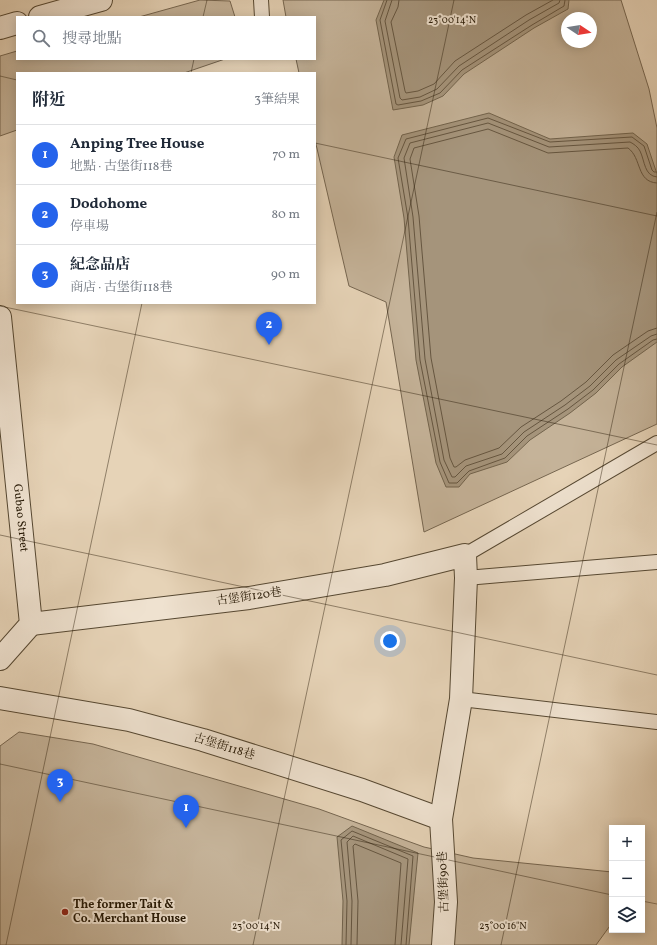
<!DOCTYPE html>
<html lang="zh-TW">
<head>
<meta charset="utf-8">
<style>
  body { margin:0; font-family:Vollkorn,"Noto Serif TC",serif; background:#f2f2f3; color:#1f2937 }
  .controls { position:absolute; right:12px; bottom:12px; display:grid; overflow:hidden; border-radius:0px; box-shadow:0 2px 10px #0003 }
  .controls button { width:36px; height:36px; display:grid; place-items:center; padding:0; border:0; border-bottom:1px solid #e0e1e3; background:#fff; color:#1f2937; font:20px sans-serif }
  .compass { position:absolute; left:561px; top:12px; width:36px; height:36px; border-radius:50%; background:#fff; box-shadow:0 2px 10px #0003; rotate:102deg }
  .you { position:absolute; left:390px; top:641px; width:14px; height:14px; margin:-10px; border:3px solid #fff; border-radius:50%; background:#1a73e8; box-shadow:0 0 0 6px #1a73e833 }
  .badge { display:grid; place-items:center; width:26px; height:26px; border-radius:50%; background:#2563eb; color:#fff; font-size:13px; font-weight:700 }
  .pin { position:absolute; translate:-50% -33px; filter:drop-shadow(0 1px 2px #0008) }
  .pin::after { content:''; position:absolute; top:21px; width:14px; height:12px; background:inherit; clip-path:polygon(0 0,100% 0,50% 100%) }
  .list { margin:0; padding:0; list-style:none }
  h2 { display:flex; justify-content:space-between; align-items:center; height:52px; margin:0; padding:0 16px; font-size:17px }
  h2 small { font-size:13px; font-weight:400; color:#747a83 }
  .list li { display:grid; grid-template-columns:26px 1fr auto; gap:12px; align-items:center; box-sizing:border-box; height:60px; padding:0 16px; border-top:1px solid #e0e1e3 }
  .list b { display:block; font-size:15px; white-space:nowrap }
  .list p { margin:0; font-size:13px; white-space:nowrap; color:#747a83 }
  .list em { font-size:13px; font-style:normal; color:#747a83 }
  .icon { flex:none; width:22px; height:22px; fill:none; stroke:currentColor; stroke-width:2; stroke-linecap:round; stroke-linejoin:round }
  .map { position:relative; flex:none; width:657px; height:945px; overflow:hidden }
  .search { position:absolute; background:#fff; box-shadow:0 2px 10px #0003; left:16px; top:16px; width:300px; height:44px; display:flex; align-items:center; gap:10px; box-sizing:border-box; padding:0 14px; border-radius:0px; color:#747a83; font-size:15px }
  .panel { position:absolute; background:#fff; box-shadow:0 2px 10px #0003; left:16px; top:72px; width:300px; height:232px; border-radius:0px }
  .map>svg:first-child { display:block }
</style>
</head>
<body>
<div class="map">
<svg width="657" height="945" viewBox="0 0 657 945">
  <rect width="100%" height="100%" fill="#e6d3b7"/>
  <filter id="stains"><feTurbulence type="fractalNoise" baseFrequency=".005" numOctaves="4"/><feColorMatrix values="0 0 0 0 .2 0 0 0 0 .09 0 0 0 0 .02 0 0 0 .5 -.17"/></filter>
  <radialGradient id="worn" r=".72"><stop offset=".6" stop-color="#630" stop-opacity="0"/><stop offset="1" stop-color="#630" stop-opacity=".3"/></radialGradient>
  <!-- green -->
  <g fill="#c5b399" stroke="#766650" fill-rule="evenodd">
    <path d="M200 0 230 1 235 17H139Z"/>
    <path d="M283 0H621L649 89 657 128V424L424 532 386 302 349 286 315 140V73H299L296 59H315V17H286ZM567 18H591V42H567Z"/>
    <path d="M17 51V59H225L184 73H17V130L0 136V56Z"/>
    <path d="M19 732 93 744 319 809 424 847 473 858 612 872V923L596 945H0V746Z"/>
  </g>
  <!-- water -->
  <g fill="#a5947b" stroke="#72634c">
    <path d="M384 0H569L568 9 534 28 464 74 443 96 423 105 393 110 376 20Z"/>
    <path d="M489 113 550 139 633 133 647 144 657 174V342L622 367 596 393 570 413 530 440 507 462 470 474 459 487H446L436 463 416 360 404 218 394 157 402 135Z"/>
    <path d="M352 826 418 853 409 945H342L343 901 337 837Z"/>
  </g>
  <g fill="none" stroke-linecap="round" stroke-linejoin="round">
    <!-- shore -->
    <g stroke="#665640" stroke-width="1">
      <path d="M387 0 380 20 396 104 398 105 421 101 440 93 462 70 532 25 564 6 565 0"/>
      <path d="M392 0 385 21 400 98 402 100 420 97 437 89 459 66 529 20 559 3 560 0"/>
      <path d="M399 0 398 7 391 22 405 91 406 93 418 91 434 84 455 61 526 15 553 0"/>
      <path d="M657 172H654L652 170 644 146 632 137 550 142 488 118 406 139 398 158 408 218 420 360 440 462 449 483H457L469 471 505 458 527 436 568 409 593 390 619 364 653 340 657 339"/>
      <path d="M657 177C644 176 645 161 640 151 638 147 634 144 630 142L549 147 488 123 410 143 404 158 413 217 425 359 444 460 452 477H455L466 466 502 454 524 432 565 405 590 386 616 360 651 336 657 334"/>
      <path d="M657 183C636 182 642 158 628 148L548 153 488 129 414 148 410 159 419 216 431 358 450 458 454 467H456L465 460 499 448 521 427 561 401 586 382 613 355 648 331 657 328"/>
      <path d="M346 945 347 901 341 840 352 831 413 856 406 945"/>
      <path d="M351 945 352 901 347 842 353 836 408 859 401 945"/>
      <path d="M357 945 358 901 353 846 355 844 401 863 395 945"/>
    </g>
    <defs>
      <g id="service">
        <path d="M261 0 262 17"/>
        <path d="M465 555 657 443"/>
        <path d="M466 578 657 562"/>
        <path d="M461 699 657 722"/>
      </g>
      <g id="minor">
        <path d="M40 17 101 0"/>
        <path d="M0 28 17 23"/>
        <path id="s1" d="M0 317 31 624 0 659"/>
        <path d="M31 624 249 598 385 575 465 555 466 578 461 699 441 819 446 902 443 945"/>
        <path d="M0 698 129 720 203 740 362 790 441 819"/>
      </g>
    </defs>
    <!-- service casing -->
    <use href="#service" stroke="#564832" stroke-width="16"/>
    <!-- minor casing -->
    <use href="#minor" stroke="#564832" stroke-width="24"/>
    <!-- service -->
    <use href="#service" stroke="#efe2d0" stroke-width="14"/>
    <!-- minor -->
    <use href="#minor" stroke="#efe2d0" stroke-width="22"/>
  </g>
  <!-- ticks -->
  <path fill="none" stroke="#261906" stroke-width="1" stroke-opacity="0.45" d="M203 17 207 0M191 73 194 59M0 76 17 80M315 143 657 216M0 306 657 445M0 535 657 675M0 764 612 895M642 901 657 904M6 945 142 303M253 945 454 0M501 945 657 212"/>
  <!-- markers -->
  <circle fill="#8f2418" stroke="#efe2d0" stroke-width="1.5" cx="65" cy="912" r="4"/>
  <g text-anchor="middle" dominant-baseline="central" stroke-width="4" stroke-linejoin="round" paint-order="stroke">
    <!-- street labels -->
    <g font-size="12" fill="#261906" stroke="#efe2d0">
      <text stroke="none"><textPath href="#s1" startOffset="202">Gubao Street</textPath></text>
      <text transform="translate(249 597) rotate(-8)">古堡街120巷</text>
      <text transform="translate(224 747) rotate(17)">古堡街118巷</text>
      <text transform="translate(444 882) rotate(-92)">古堡街90巷</text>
    </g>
    <!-- poi labels -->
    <g font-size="12" font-weight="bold" fill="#261906" stroke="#efe2d0" text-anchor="start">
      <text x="73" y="905">The former Tait &amp;<tspan x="73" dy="14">Co. Merchant House</tspan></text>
    </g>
  </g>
  <g font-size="10" text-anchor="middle" fill="#261906" stroke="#efe2d0" stroke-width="4" stroke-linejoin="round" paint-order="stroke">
    <text x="452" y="23">23°00'14"N</text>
    <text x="256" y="929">23°00'14"N</text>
    <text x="503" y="929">23°00'16"N</text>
  </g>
  <rect width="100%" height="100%" filter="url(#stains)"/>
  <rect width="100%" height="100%" fill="url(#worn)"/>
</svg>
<div class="controls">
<button>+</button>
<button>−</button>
<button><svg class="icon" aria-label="layers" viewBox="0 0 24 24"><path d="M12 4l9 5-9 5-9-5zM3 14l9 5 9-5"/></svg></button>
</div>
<svg class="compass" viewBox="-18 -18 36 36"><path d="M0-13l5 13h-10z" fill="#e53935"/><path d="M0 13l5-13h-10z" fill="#747a83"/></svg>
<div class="you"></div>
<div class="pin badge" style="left:186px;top:828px">1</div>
<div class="pin badge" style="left:269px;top:345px">2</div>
<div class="pin badge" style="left:60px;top:802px">3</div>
<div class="search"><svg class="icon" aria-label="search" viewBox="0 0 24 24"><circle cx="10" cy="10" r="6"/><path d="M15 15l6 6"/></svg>搜尋地點</div>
<section class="panel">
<h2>附近<small>3筆結果</small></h2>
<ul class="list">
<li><span class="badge">1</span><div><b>Anping Tree House</b><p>地點 · 古堡街118巷</p></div><em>70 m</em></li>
<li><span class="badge">2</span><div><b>Dodohome</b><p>停車場</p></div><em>80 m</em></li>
<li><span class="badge">3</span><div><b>紀念品店</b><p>商店 · 古堡街118巷</p></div><em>90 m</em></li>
</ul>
</section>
</div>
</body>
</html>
